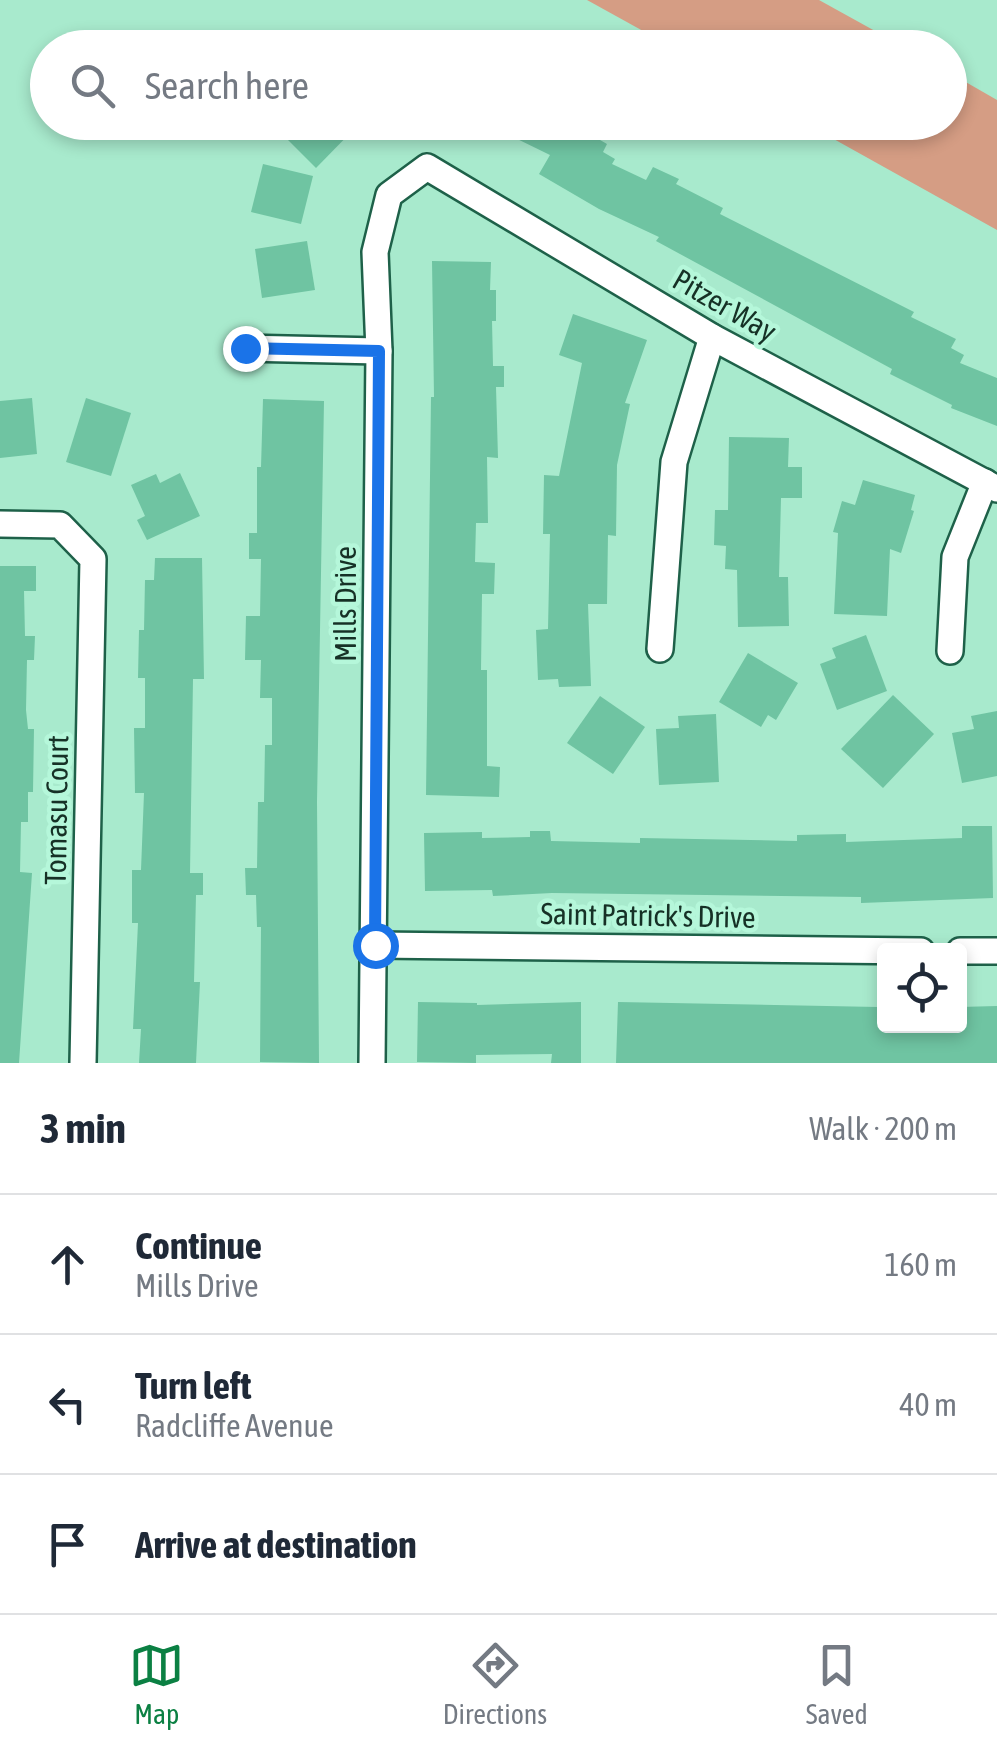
<!DOCTYPE html>
<html lang="en">
<head>
<meta charset="utf-8">
<style>
  body { margin:0; font-family:"Asap Condensed",sans-serif; background:#f6f6f7; color:#1f2937 }
  .controls { position:absolute; right:30px; bottom:30px; display:grid; overflow:hidden; border-radius:10px; box-shadow:0 5px 15px #0003 }
  .controls button { width:90px; height:90px; display:grid; place-items:center; padding:0; border:0; border-bottom:2px solid #e0e1e3; background:#fff; color:#1f2937; font:50px sans-serif }
  .stop { position:absolute; width:30px; height:30px; margin:-22px; border:8px solid #1a73e8; border-radius:50%; background:#fff }
  .stop.end { background:#1a73e8; border-color:#fff; box-shadow:0 2px 10px #0008 }
  .list { margin:0; padding:0; list-style:none }
  h2 { display:flex; justify-content:space-between; align-items:center; height:130px; margin:0; padding:0 40px; font-size:42px }
  h2 small { font-size:32px; font-weight:400; color:#747a83 }
  .list li { display:grid; grid-template-columns:65px 1fr auto; gap:30px; align-items:center; box-sizing:border-box; height:140px; padding:0 40px; border-top:2px solid #e0e1e3 }
  .list b { display:block; font-size:38px; white-space:nowrap }
  .list p { margin:0; font-size:32px; white-space:nowrap; color:#747a83 }
  .list em { font-size:32px; font-style:normal; color:#747a83 }
  .icon { flex:none; width:55px; height:55px; fill:none; stroke:currentColor; stroke-width:2; stroke-linecap:round; stroke-linejoin:round }
  .map { position:relative; flex:none; width:997px; height:1063px; overflow:hidden }
  .search { position:absolute; background:#fff; box-shadow:0 5px 15px #0003; left:30px; right:30px; top:30px; height:110px; display:flex; align-items:center; gap:25px; box-sizing:border-box; padding:0 35px; border-radius:55px; color:#747a83; font-size:38px }
  .sheet { height:550px; background:#fff }
  nav { display:flex; justify-content:space-around; align-items:center; box-sizing:border-box; height:140px; border-top:2px solid #e0e1e3; background:#fff; font-size:28px; color:#747a83 }
  nav a { display:grid; justify-items:center; gap:5px }
  nav .on { color:#0b8043 }
  .map>svg:first-child { display:block }
</style>
</head>
<body>
<div class="map">
<svg width="997" height="1063" viewBox="0 0 997 1063">
  <rect width="100%" height="100%" fill="#a8eacd"/>
  <!-- green -->
  <g fill="#d59d84">
    <path d="M587 0H819L904 47H672Z"/>
    <path d="M950 73 997 100V230L805 123 950 122Z"/>
  </g>
  <!-- building -->
  <g fill="#6fc4a2">
    <path d="M270 122H361L316 168Z"/>
    <path d="M482 122H569L607 144 603 152 615 159 612 164 646 180 653 167 679 179 676 184 723 208 720 214 914 312 911 317 956 339 951 348 964 355 960 363 997 378V426L951 408 952 405 890 374 892 369 656 241 659 237 599 209 539 174 550 155Z"/>
    <path d="M263 164 313 176 301 224 251 212Z"/>
    <path d="M307 241 315 290 262 298 255 249Z"/>
    <path d="M432 261 491 262 490 290H496V321H492L493 366H504V387H496L498 458 487 457 488 523H476L475 562 495 563 494 594H482L481 670H487V766L500 767 499 797 426 795 431 397H434Z"/>
    <path d="M573 314 647 340 625 403 630 404 617 465 616 536 608 535 607 604H588L591 686 559 687 558 679 538 680 536 630 548 629 550 534H543L544 475 559 476 582 363 559 355Z"/>
    <path d="M32 398 37 454 0 458V401Z"/>
    <path d="M86 398 131 413 111 476 66 462Z"/>
    <path d="M263 399 324 401 317 802 319 1063 260 1062 261 927H257L256 895H246L245 868H257L258 802H264L265 745H272V698H260L261 660H245L246 616H260L261 559H249V533H257V467H261Z"/>
    <path d="M729 437 789 438 788 467H802V498H781L779 577H788L789 626 738 627 737 570 725 569 726 546 714 545 715 510H728Z"/>
    <path d="M180 473 200 516 147 540 137 520 145 516 131 485 156 474 160 483Z"/>
    <path d="M863 480 915 495 911 510 914 511 901 553 890 549 887 616 834 614 838 533 833 532 842 501 855 505Z"/>
    <path d="M155 558H202L204 679H193L190 873H203V895H196L194 982H200L196 1063H139L141 1029H133L138 923H132V870H141L144 793H135L134 728H145V678H138L139 630H144L145 580H154Z"/>
    <path d="M0 566H36V591H24L25 636H35L34 660H27L26 710 28 729H34L33 792H28V822H21L20 872 32 873 19 1063H0Z"/>
    <path d="M866 635 887 691 837 710 820 664 836 658 832 648Z"/>
    <path d="M748 653 798 683 776 720 768 715 761 727 719 702Z"/>
    <path d="M893 695 934 734 883 788 841 749Z"/>
    <path d="M600 696 645 727 613 774 567 743Z"/>
    <path d="M997 711V776L962 783 952 733 974 729 971 716Z"/>
    <path d="M716 714 719 782 659 785 656 729 679 728 678 716Z"/>
    <path d="M962 826H992L993 898 861 903V897L552 893 493 896 492 890 425 891 424 833 482 832V838L530 837V831H550L551 841 640 843V838L797 841V835L846 834V842L962 838Z"/>
    <path d="M418 1002 477 1003V1005L581 1002V1063H551L552 1054 476 1055V1063L417 1062Z"/>
    <path d="M618 1002 878 1007V1026H960V1007L997 1006V1063H616Z"/>
  </g>
  <g fill="none" stroke-linecap="round" stroke-linejoin="round">
    <defs>
      <g id="minor">
        <path d="M245 348 379 351"/>
        <path d="M0 524 60 525 93 559 83 1063"/>
        <path d="M660 649 674 462 712 337"/>
        <path d="M950 651 955 557 985 482"/>
        <path d="M375 945 921 951"/>
        <path d="M960 951H997"/>
        <path d="M372 1063 379 351 375 252 389 195 427 167 712 337 997 489"/>
      </g>
    </defs>
    <!-- minor casing -->
    <use href="#minor" stroke="#1e6149" stroke-width="30"/>
    <!-- minor -->
    <use href="#minor" stroke="#fff" stroke-width="25"/>
  </g>
  <g fill="none" stroke-linecap="round" stroke-linejoin="round">
    <!-- route -->
    <path stroke="#1a73e8" stroke-width="12" d="M245 348 379 351 375 945"/>
  </g>
  <g text-anchor="middle" dominant-baseline="central" stroke-width="9" stroke-linejoin="round" paint-order="stroke">
    <!-- street labels -->
    <g font-size="30" fill="#163126" stroke="#b5f7da">
      <text transform="translate(725 305) rotate(30)">Pitzer Way</text>
      <text transform="translate(345 604) rotate(-90)">Mills Drive</text>
      <text transform="translate(56 810) rotate(-89)">Tomasu Court</text>
      <text transform="translate(648 915) rotate(1)">Saint Patrick's Drive</text>
    </g>
  </g>
</svg>
<div class="controls">
<button><svg class="icon" aria-label="locate" viewBox="0 0 24 24"><circle cx="12" cy="12" r="6"/><path d="M12 2v4M12 18v4M2 12h4M18 12h4"/></svg></button>
</div>
<div class="stop" style="left:375px;top:945px"></div>
<div class="stop end" style="left:245px;top:348px"></div>
<div class="search"><svg class="icon" aria-label="search" viewBox="0 0 24 24"><circle cx="10" cy="10" r="6"/><path d="M15 15l6 6"/></svg>Search here</div>
</div>
<section class="sheet">
<h2>3 min<small>Walk · 200 m</small></h2>
<ul class="list">
<li><svg class="icon" aria-label="ahead" viewBox="0 0 24 24"><path d="M12 20V5M6 11l6-6 6 6"/></svg><div><b>Continue</b><p>Mills Drive</p></div><em>160 m</em></li>
<li><svg class="icon" aria-label="left" viewBox="0 0 24 24"><path d="M17 20v-9H6M10 6l-5 5 5 5"/></svg><div><b>Turn left</b><p>Radcliffe Avenue</p></div><em>40 m</em></li>
<li><svg class="icon" aria-label="arrive" viewBox="0 0 24 24"><path d="M6 21V4h12l-3 4 3 4H6"/></svg><div><b>Arrive at destination</b></div></li>
</ul>
</section>
<nav>
<a class="on"><svg class="icon" aria-label="map" viewBox="0 0 24 24"><path d="M3 6l6-2 6 2 6-2v14l-6 2-6-2-6 2zM9 4v14M15 6v14"/></svg>Map</a>
<a><svg class="icon" aria-label="directions" viewBox="0 0 24 24"><path d="M12 3l9 9-9 9-9-9zM9 14v-3h6M13 9l2 2-2 2"/></svg>Directions</a>
<a><svg class="icon" aria-label="saved" viewBox="0 0 24 24"><path d="M7 4h10v16l-5-4-5 4z"/></svg>Saved</a>
</nav>
</body>
</html>
